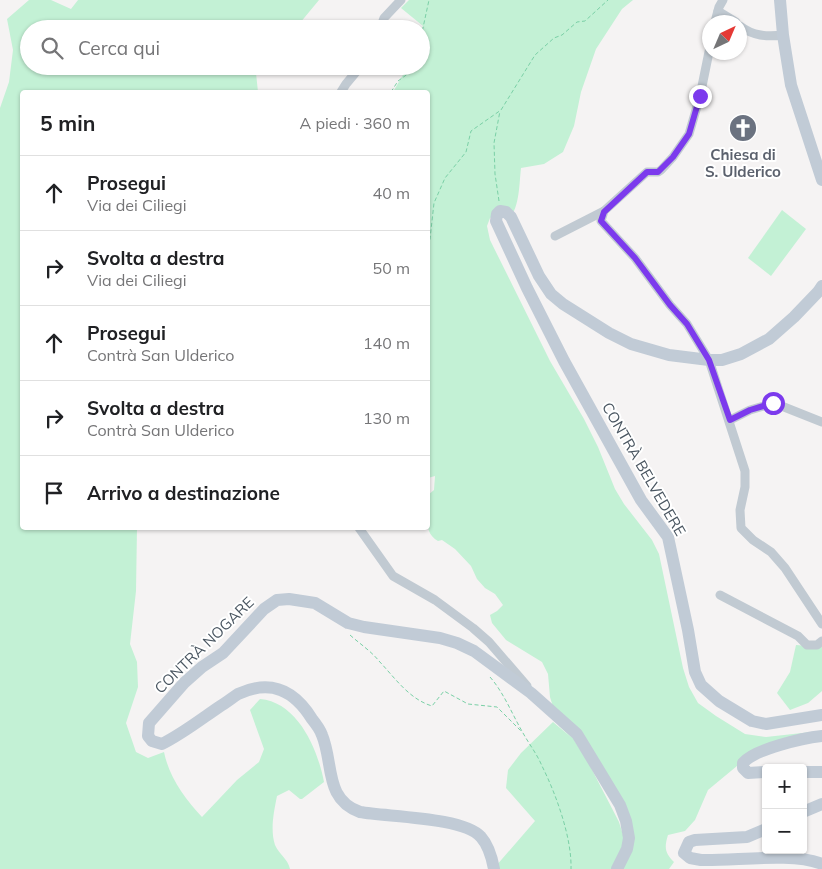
<!DOCTYPE html>
<html lang="it">
<head>
<meta charset="utf-8">
<style>
  body { margin:0; font-family:Mulish,sans-serif; background:#f6f6f6; color:#202124 }
  .controls { position:absolute; right:15px; bottom:15px; display:grid; overflow:hidden; border-radius:5px; box-shadow:0 1px 4px #0004 }
  .controls button { width:45px; height:45px; display:grid; place-items:center; padding:0; border:0; border-bottom:1px solid #e0e0e0; background:#fff; color:#202124; font:25px sans-serif }
  .compass { position:absolute; left:702px; top:15px; width:45px; height:45px; border-radius:50%; background:#fff; box-shadow:0 1px 4px #0004; rotate:44deg }
  .stop { position:absolute; width:15px; height:15px; margin:-11px; border:4px solid #7c3aed; border-radius:50%; background:#fff }
  .stop.end { background:#7c3aed; border-color:#fff; box-shadow:0 1px 5px #0008 }
  .list { margin:0; padding:0; list-style:none }
  h2 { display:flex; justify-content:space-between; align-items:center; height:65px; margin:0; padding:0 20px; font-size:21px }
  h2 small { font-size:16px; font-weight:400; color:#757577 }
  .list li { display:grid; grid-template-columns:32px 1fr auto; gap:15px; align-items:center; box-sizing:border-box; height:75px; padding:0 20px; border-top:1px solid #e0e0e0 }
  .list b { display:block; font-size:19px; white-space:nowrap }
  .list p { margin:0; font-size:16px; white-space:nowrap; color:#757577 }
  .list em { font-size:16px; font-style:normal; color:#757577 }
  .icon { flex:none; width:28px; height:28px; fill:none; stroke:currentColor; stroke-width:2; stroke-linecap:round; stroke-linejoin:round }
  .map { position:relative; flex:none; width:822px; height:869px; overflow:hidden }
  .search { position:absolute; background:#fff; box-shadow:0 1px 4px #0004; left:20px; top:20px; width:410px; height:55px; display:flex; align-items:center; gap:12px; box-sizing:border-box; padding:0 18px; border-radius:28px; color:#757577; font-size:19px }
  .panel { position:absolute; background:#fff; box-shadow:0 1px 4px #0004; left:20px; top:90px; width:410px; height:440px; border-radius:5px }
  .map>svg:first-child { display:block }
</style>
</head>
<body>
<div class="map">
<svg width="822" height="869" viewBox="0 0 822 869">
  <rect width="100%" height="100%" fill="#f5f3f3"/>
  <!-- green -->
  <g fill="#c3f1d5">
    <path d="M29 0H51L71 9 78 0H319L295 29H29V66H260L256 73 258 92H22V528H137L136 591 130 644 137 662 138 687 126 723 136 752 148 758 164 752C169 777 185 799 202 817L237 780 259 762 264 749 250 710 260 699C298 702 318 750 324 782L302 799H300L289 790 277 796C274 811 270 830 275 845 279 854 288 859 290 869H0V108L9 82 13 50 7 19Z"/>
    <path d="M409 0H633L622 9 596 49 581 92 574 126 563 152 544 164 521 168C519 185 520 205 509 220L505 214H499L490 218 487 226 490 240 550 361 584 419 598 447 615 489 624 504 652 540 659 554 683 668 689 687 698 703 716 716 745 734 766 737 820 731 819 737 757 755 743 761 708 790 695 820 685 831 668 835C664 848 665 853 674 862L669 869H622C624 865 627 860 629 855 635 830 592 758 574 740L588 762 619 822 624 838 622 850 612 869H496V866L535 821 506 788 508 770 521 753 553 722 572 738 559 726 550 697 548 674 542 662 506 640 492 623 490 615 497 611 503 605 495 594 485 588 477 579 471 566 455 549 442 540 438 541C422 532 428 512 428 495L434 490 435 476 428 478V92H393L408 66H421V35L423 26 401 8Z"/>
    <path d="M782 210 806 229 771 276 748 258Z"/>
    <path d="M796 645 822 647V691L808 703 790 710 777 693 790 672Z"/>
  </g>
  <g fill="none" stroke-linecap="round" stroke-linejoin="round">
    <!-- path -->
    <g stroke="#7ad0a6" stroke-width="1" stroke-dasharray="4 2.5" stroke-linecap="butt">
      <path d="M421 37 429 0"/>
      <path d="M391 92 398 81 409 73V66"/>
      <path d="M499 201 495 174 494 143 500 111"/>
      <path d="M428 246 430 239 434 203 445 178 466 152 471 131 501 110 535 55 554 38 562 35 577 22 585 21 608 0"/>
      <path d="M350 635C360 644 371 651 379 661 395 678 409 699 432 706L444 691 468 704 497 707 522 732"/>
      <path d="M490 677C504 693 512 714 523 733 529 744 537 754 542 766 556 794 572 838 571 869"/>
    </g>
    <!-- street -->
    <g stroke="#c1cad2" stroke-width="9">
      <path d="M718 11 736 22"/>
      <path d="M715 22 719 7 723 0"/>
      <path d="M740 26C753 36 767 37 783 35"/>
      <path d="M380 29 384 18 401 0"/>
      <path d="M710 47 700 96 689 134 673 157 661 170 658 172H647L604 211 601 221 635 258 670 305 687 324 709 360 745 471V487L740 510 741 528 753 540 771 552 785 568 822 624"/>
      <path d="M341 92 346 84 361 66"/>
      <path d="M555 236 604 211"/>
      <path d="M730 420 750 410 774 403 822 422"/>
      <path d="M359 528 393 576 435 600 473 628 489 642 527 686"/>
      <path d="M720 595 798 636 807 645H817L822 641"/>
    </g>
    <!-- secondary -->
    <g stroke="#c1cbd6" stroke-width="12">
      <path d="M780 0 783 35 791 85 822 180"/>
      <path d="M822 286 818 292 794 317 769 339 741 354 722 360H709L669 355 631 344 609 333 563 304 551 294 539 276 511 217 506 212 500 211 497 214 496 221 527 288 564 361 641 500 668 537 688 630 695 672 701 685 719 701 752 721 766 724 822 715"/>
      <path d="M766 772 748 773 743 768V763C754 749 804 738 822 736"/>
      <path d="M803 772H822"/>
      <path d="M803 812 822 804"/>
      <path d="M766 829 747 837 695 840 689 842 684 853 690 858 701 860C736 861 792 852 822 864"/>
      <path d="M494 869C492 858 489 846 481 837 464 817 388 817 360 812 324 799 334 764 322 735 320 729 316 724 312 719 294 690 271 679 238 694 232 698 226 703 219 707 200 720 182 734 162 744L152 741 148 736 149 723 184 683 202 667 223 653 264 609 277 600 289 599 315 603 348 623 364 627 440 638 457 643 474 651 531 693 577 734 620 805 626 821 629 838 627 849 617 869"/>
    </g>
  </g>
  <g fill="none" stroke-linecap="round" stroke-linejoin="round">
    <!-- route -->
    <path stroke="#7c3aed" stroke-width="6" d="M700 96 689 134 673 157 658 172H647L604 212 601 221 635 258 670 305 687 324 709 360 730 420 750 410 773 403"/>
  </g>
  <!-- icons -->
  <defs>
    <symbol id="church-disc" viewBox="-11 -11 22 22"><circle r="9.5" fill="#6b7280" stroke="#fff"/><path d="M-1.2-6h2.4v3.5h3.3v2.4h-3.3V6h-2.4V-.1h-3.3v-2.4h3.3Z" fill="#fff"/></symbol>
  </defs>
  <g fill-rule="evenodd">
    <use href="#church-disc" x="727" y="112" width="32" height="32"/>
  </g>
  <g text-anchor="middle" dominant-baseline="central" stroke-width="4" stroke-linejoin="round" paint-order="stroke">
    <!-- worship labels -->
    <g font-size="15" font-weight="bold" fill="#5b616d" stroke="#fff">
      <text x="743" y="154">Chiesa di<tspan x="743" dy="17">S. Ulderico</tspan></text>
    </g>
    <!-- street labels -->
    <g font-size="15" fill="#4a5661" stroke="#fff">
      <text transform="translate(644 469) rotate(60)">CONTRÀ BELVEDERE</text>
      <text transform="translate(204 645) rotate(-44)">CONTRÀ NOGARE</text>
    </g>
  </g>
</svg>
<div class="controls">
<button>+</button>
<button>−</button>
</div>
<svg class="compass" viewBox="-18 -18 36 36"><path d="M0-13l5 13h-10z" fill="#e53935"/><path d="M0 13l5-13h-10z" fill="#757577"/></svg>
<div class="stop" style="left:773px;top:403px"></div>
<div class="stop end" style="left:700px;top:96px"></div>
<div class="search"><svg class="icon" aria-label="search" viewBox="0 0 24 24"><circle cx="10" cy="10" r="6"/><path d="M15 15l6 6"/></svg>Cerca qui</div>
<section class="panel">
<h2>5 min<small>A piedi · 360 m</small></h2>
<ul class="list">
<li><svg class="icon" aria-label="ahead" viewBox="0 0 24 24"><path d="M12 20V5M6 11l6-6 6 6"/></svg><div><b>Prosegui</b><p>Via dei Ciliegi</p></div><em>40 m</em></li>
<li><svg class="icon" aria-label="right" viewBox="0 0 24 24"><path d="M7 20v-9h11M14 6l5 5-5 5"/></svg><div><b>Svolta a destra</b><p>Via dei Ciliegi</p></div><em>50 m</em></li>
<li><svg class="icon" aria-label="ahead" viewBox="0 0 24 24"><path d="M12 20V5M6 11l6-6 6 6"/></svg><div><b>Prosegui</b><p>Contrà San Ulderico</p></div><em>140 m</em></li>
<li><svg class="icon" aria-label="right" viewBox="0 0 24 24"><path d="M7 20v-9h11M14 6l5 5-5 5"/></svg><div><b>Svolta a destra</b><p>Contrà San Ulderico</p></div><em>130 m</em></li>
<li><svg class="icon" aria-label="arrive" viewBox="0 0 24 24"><path d="M6 21V4h12l-3 4 3 4H6"/></svg><div><b>Arrivo a destinazione</b></div></li>
</ul>
</section>
</div>
</body>
</html>
